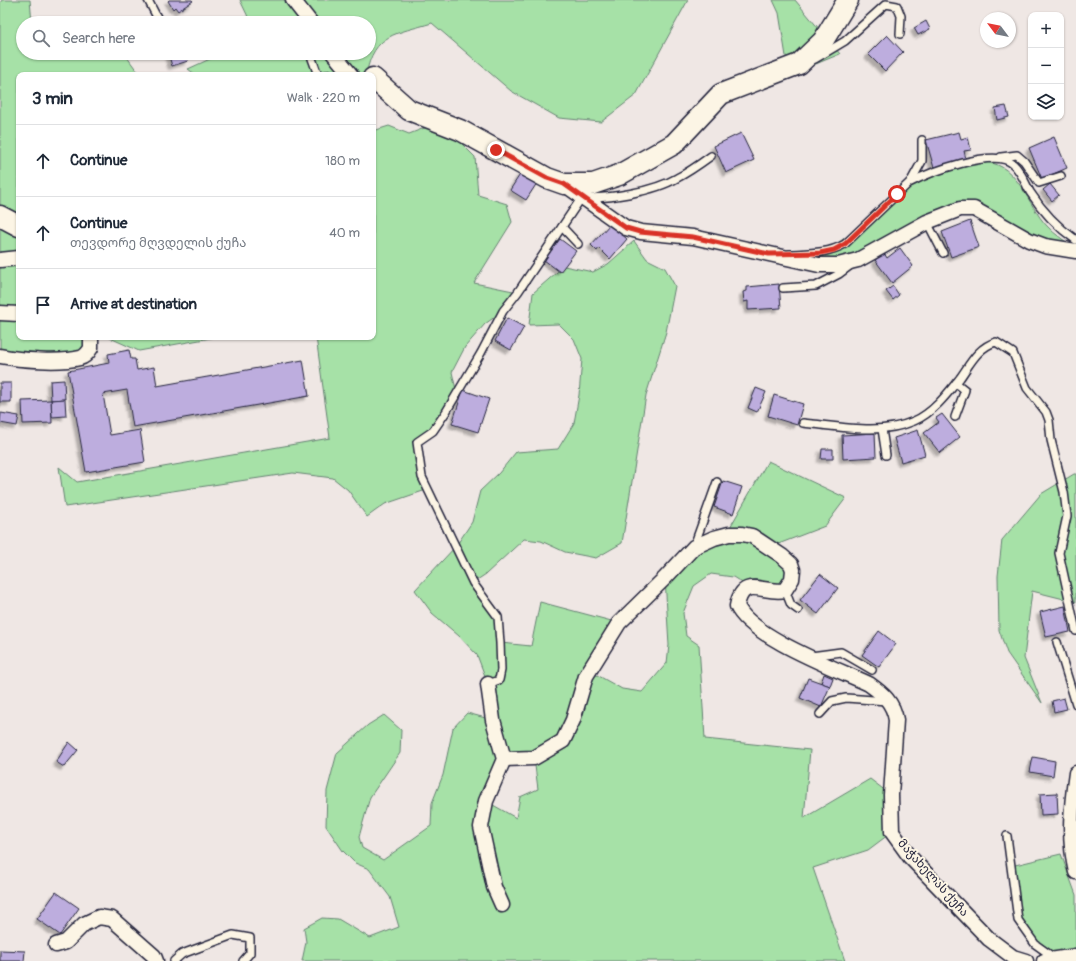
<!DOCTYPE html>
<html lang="en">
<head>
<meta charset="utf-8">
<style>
  body { margin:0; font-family:Pangolin,"Noto Sans Georgian",sans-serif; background:#f2f2f3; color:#1f2937 }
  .controls { position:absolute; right:12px; top:12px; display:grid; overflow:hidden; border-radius:8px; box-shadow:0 1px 3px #0004 }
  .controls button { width:36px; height:36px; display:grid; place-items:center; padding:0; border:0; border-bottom:1px solid #e0e1e3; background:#fff; color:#1f2937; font:20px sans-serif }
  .compass { position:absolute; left:980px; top:12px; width:36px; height:36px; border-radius:50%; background:#fff; box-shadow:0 1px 3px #0004; rotate:302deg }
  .stop { position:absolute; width:12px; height:12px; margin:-9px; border:3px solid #d93025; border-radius:50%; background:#fff }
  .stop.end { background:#d93025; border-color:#fff; box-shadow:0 1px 4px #0008 }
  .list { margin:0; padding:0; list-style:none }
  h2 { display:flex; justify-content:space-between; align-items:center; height:52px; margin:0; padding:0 16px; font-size:17px }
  h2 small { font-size:13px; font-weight:400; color:#747a83 }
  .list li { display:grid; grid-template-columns:26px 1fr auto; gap:12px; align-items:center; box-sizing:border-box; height:72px; padding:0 16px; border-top:1px solid #e0e1e3 }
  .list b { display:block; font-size:15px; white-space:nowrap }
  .list p { margin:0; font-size:13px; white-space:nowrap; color:#747a83 }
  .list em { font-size:13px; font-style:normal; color:#747a83 }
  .icon { flex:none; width:22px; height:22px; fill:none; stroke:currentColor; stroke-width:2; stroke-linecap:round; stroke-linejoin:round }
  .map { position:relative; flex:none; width:1076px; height:961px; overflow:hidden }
  .search { position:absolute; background:#fff; box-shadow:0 1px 3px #0004; left:16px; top:16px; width:360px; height:44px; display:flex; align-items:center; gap:10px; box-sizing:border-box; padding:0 14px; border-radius:22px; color:#747a83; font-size:15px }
  .panel { position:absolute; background:#fff; box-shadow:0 1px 3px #0004; left:16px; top:72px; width:360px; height:268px; border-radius:8px }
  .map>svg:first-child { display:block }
</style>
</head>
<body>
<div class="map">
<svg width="1076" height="961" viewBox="0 0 1076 961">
  <defs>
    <filter id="shadow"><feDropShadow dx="-3.5" dy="3.5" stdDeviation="1" flood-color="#0004"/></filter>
  </defs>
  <rect width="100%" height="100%" fill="#efe7e4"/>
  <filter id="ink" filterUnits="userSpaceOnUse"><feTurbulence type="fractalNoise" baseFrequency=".025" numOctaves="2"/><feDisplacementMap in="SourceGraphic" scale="8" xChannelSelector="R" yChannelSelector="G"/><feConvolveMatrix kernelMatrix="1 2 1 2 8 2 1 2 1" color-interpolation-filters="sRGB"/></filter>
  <g filter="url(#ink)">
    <!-- green -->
    <g fill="#a6e1a7" stroke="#648271" fill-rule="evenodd">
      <path d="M2 0H30L32 23H23V53H40L41 56 46 53H124L140 75H19V337H91L85 356H0V3Z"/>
      <path d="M240 0H688L636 95 601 122 559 118 511 91 432 23C396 34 374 33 366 75H196L188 69 223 53H369V23H251Z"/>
      <path d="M773 0H795L840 54 789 75 779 13Z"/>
      <path d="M440 122 475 157 478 195 507 204 512 222 474 283 518 292 503 311 485 324 465 347 452 372 457 394 433 431 417 442 420 466 429 489 385 504 367 517 348 490 333 478 293 473 65 507 59 467 77 482 330 438 316 337H373V131L389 126 409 134Z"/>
      <path d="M965 162C972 162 979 161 986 162 1019 165 1027 205 1047 226 1055 235 1067 242 1076 249L1045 246 974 209 858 260 809 262C829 249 849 236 868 220 885 205 900 183 920 174 934 167 949 165 965 162Z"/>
      <path d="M634 241 647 259 665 268 675 286 666 332 646 395 622 543 596 558 565 552 541 541 524 539 486 574 474 582 498 617 501 643 531 646 540 602 619 623 587 676 597 675 622 689 642 692 667 663 669 645 665 578 682 554 729 529 768 461 846 498 825 526 768 548 783 560 789 574 784 585 744 584 733 577 711 574 694 586 683 613 686 636 699 645 705 739 810 750 804 818 870 779 891 795 892 832 868 850 813 868 845 961H302L306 942 304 928 322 918 338 919 370 938 399 927 390 897 369 869 355 863 343 851 326 826 327 791 337 753 368 725 384 715 401 730 400 753 370 797 359 837 362 848 383 860 431 826 432 803 443 775 453 728 467 713 493 720 488 684 477 655 459 636 432 613 415 590 456 546 472 522 480 491 499 473 516 452 558 449 574 423 579 395 582 359 574 339 559 324 529 325 533 293 564 266 593 272 608 264ZM534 758 538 789 520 797 516 818 486 801 504 759Z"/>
      <path d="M108 337H216L139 351Z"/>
      <path d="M1074 474H1076V602L1032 591 1024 658 1042 703 1007 653 999 630 998 576 1002 540 1041 494Z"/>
      <path d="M1061 854 1076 895V956L1056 959 1035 944 1018 920 1011 866Z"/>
    </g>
    <!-- building -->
    <g fill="#bdadde" stroke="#22223b" filter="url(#shadow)">
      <path d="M169 0H192L193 1 178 11 175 7 173 9 168 1Z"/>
      <path d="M926 21 930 29 918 35 914 28Z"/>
      <path d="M887 35 903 52 885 71 868 54Z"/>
      <path d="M168 53H186L188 61 172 66Z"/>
      <path d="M333 70 334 75H324L323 71Z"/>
      <path d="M1006 106 1009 117 997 120 995 108Z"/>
      <path d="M959 132 961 139 968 137 971 150 964 151 966 159 934 168 926 140Z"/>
      <path d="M741 133 754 160 726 173 714 146Z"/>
      <path d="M1054 137 1067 168 1042 179 1029 148Z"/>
      <path d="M521 173 537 183 526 200 510 190Z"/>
      <path d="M1050 184 1059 195 1052 201 1043 190Z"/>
      <path d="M970 221 979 247 951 257 942 232Z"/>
      <path d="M610 224 627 239 610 259 599 248 597 251 591 245Z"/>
      <path d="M560 239 576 251 560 272 544 260Z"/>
      <path d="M900 248 913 266 892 283 875 260 884 253 887 258Z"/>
      <path d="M779 284 781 308 748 310V301L744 302 743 292 747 291V287Z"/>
      <path d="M893 286 899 295 893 300 886 291Z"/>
      <path d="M507 318 524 327 511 350 495 341Z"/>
      <path d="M129 350 131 359H135L137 370 154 367 157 386 303 360 309 396 133 427 127 390 103 394 110 435 140 430 145 462 86 472 68 371 109 363 108 354Z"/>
      <path d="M64 380 65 399 51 400 50 381Z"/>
      <rect x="0" y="383" width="11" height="19"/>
      <path d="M756 388 766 392 757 412 748 408Z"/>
      <path d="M463 390 489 399 478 432 452 424Z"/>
      <path d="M774 395 803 404 797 425 768 416Z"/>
      <path d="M65 399 66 416 52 417 51 400Z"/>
      <path d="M51 400 52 423 23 424 22 401Z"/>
      <path d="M1 413 19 416 17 426 0 423Z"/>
      <path d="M942 414 960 437 940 453 924 433 939 422 936 418Z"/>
      <path d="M918 430 925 455 901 462 894 438Z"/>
      <path d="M875 433 876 457 843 459 842 435Z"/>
      <path d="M822 449H833V459H821Z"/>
      <path d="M723 481 742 487 733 514 714 507Z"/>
      <path d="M820 574 838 588 818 614 800 600Z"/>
      <path d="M1065 606 1070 632 1046 637 1040 612Z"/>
      <path d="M879 631 896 644 879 667 862 655Z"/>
      <path d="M824 674 833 678 830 686 821 683Z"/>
      <path d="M808 678 830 686 821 707 800 698Z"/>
      <path d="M1064 698 1067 709 1054 712 1052 701Z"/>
      <path d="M69 742 78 750 64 767 56 762Z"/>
      <path d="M1033 757 1055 761 1053 776 1030 772Z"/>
      <path d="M1057 793 1058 814 1041 815 1040 794Z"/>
      <path d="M56 892 79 908 60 935 37 919Z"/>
      <path d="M0 950 25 951 24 961H0Z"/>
    </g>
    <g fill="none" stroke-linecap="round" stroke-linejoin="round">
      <defs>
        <g id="lane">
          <path d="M148 0 160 23"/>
          <path d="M310 53 318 75"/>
          <path d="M815 59 845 41 886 4 897 6 901 16 900 34"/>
          <path d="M1001 157 1017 155 1024 161 1039 183 1061 176"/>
          <path d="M911 181 922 161V140"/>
          <path d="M927 222 943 253"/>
          <path d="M562 227 578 244"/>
          <path d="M789 254C809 253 827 254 845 244L909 183C928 173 995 147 1013 164 1021 171 1025 183 1030 192 1043 212 1057 227 1076 240"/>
          <path d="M783 288 816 286 839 274 851 265"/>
          <path d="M955 417 965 390 956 383"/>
          <path d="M803 423C838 426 880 436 914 421 933 413 948 393 960 378 970 364 978 347 996 342L1013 353 1027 388 1046 412 1049 420 1051 440 1064 492 1067 516 1059 553 1076 631"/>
          <path d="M882 429 886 455"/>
          <path d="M694 546 717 482"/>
          <path d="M785 590 791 605 798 610"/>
          <path d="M1057 642 1076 704"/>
          <path d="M811 656 841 652 872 670"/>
          <path d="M488 684 499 680 501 670 500 643 498 617 473 583 422 477 417 442 433 431 446 412 481 353 503 311 518 292 582 197C607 200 655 191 677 178 689 172 700 164 711 156"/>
          <path d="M820 714 832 701 846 698 887 701"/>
          <path d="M1007 836 1018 920 1035 944 1056 959"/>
          <path d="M174 961 182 954 233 935 250 938V953L243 961"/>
        </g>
        <g id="street">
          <path d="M293 0 311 23"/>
          <path d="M333 53 351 75"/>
          <path d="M564 184 626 228 641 232 693 237 819 265H838L858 260 927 222 960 209H974L1029 240 1045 246 1076 251"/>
          <path d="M0 260 19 258"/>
          <path d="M0 313 19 314"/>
          <path d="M0 356C20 360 60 363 80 358 85 357 88 353 91 348V337"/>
          <path d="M488 684 493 720 504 759 486 801 481 827 494 887 502 905"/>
          <path d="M504 759 534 758 563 741 573 720 586 676 619 623 665 578 694 547 714 538 729 534H742L752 536 782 556 791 564 793 570 792 579 785 590C764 595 743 574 737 606 751 637 837 669 869 684 883 694 893 702 896 720L891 795 892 832 910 857 989 939 1013 957 1026 961"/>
          <path d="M1076 773C1071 807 1068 839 1076 872"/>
          <path d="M56 945 66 942 84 924 99 917 112 919 154 956 156 961"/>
          <path d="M1044 961 1076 956"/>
        </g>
        <g id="secondary">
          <path d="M373 78 409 110 460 130 547 178 564 184H593L619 175 674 144 721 94 799 64 823 41 848 0"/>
          <path d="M0 216 19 226"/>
        </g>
      </defs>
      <!-- lane casing -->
      <use href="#lane" stroke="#22223b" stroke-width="10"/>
      <!-- street casing -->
      <use href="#street" stroke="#22223b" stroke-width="17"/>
      <!-- secondary casing -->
      <use href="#secondary" stroke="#22223b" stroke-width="23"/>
      <!-- lane -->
      <use href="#lane" stroke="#fcf5e5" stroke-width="7"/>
      <!-- street -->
      <use href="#street" stroke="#fcf5e5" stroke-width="14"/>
      <!-- secondary -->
      <use href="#secondary" stroke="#fcf5e5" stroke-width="20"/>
    </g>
  </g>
  <g fill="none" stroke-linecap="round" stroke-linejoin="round" filter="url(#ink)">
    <!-- route -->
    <path stroke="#d93025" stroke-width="5" d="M496 150 547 178 564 184 626 228 640 232 693 237 769 254 820 253 834 250 845 244 897 194"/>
  </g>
  <g text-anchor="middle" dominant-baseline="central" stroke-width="4" stroke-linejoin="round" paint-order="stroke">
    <!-- street labels -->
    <g font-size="12" fill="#22223b" stroke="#fcf5e5">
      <text transform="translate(933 878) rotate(48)">მაჭახელას ქუჩა</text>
    </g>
  </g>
</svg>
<div class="controls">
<button>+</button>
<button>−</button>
<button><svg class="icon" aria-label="layers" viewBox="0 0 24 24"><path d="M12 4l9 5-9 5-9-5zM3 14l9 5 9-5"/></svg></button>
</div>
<svg class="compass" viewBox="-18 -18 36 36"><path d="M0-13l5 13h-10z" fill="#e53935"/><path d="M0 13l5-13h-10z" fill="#747a83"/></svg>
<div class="stop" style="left:897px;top:194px"></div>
<div class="stop end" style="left:496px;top:150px"></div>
<div class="search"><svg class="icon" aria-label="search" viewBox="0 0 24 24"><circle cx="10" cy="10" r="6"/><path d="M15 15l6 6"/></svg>Search here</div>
<section class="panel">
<h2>3 min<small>Walk · 220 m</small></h2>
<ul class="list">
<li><svg class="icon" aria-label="ahead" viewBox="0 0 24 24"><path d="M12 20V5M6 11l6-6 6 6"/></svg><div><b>Continue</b></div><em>180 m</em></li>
<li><svg class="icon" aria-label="ahead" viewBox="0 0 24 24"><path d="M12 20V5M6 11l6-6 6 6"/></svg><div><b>Continue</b><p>თევდორე მღვდელის ქუჩა</p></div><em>40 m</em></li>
<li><svg class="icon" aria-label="arrive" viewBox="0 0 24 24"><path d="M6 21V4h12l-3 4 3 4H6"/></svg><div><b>Arrive at destination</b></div></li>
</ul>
</section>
</div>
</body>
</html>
